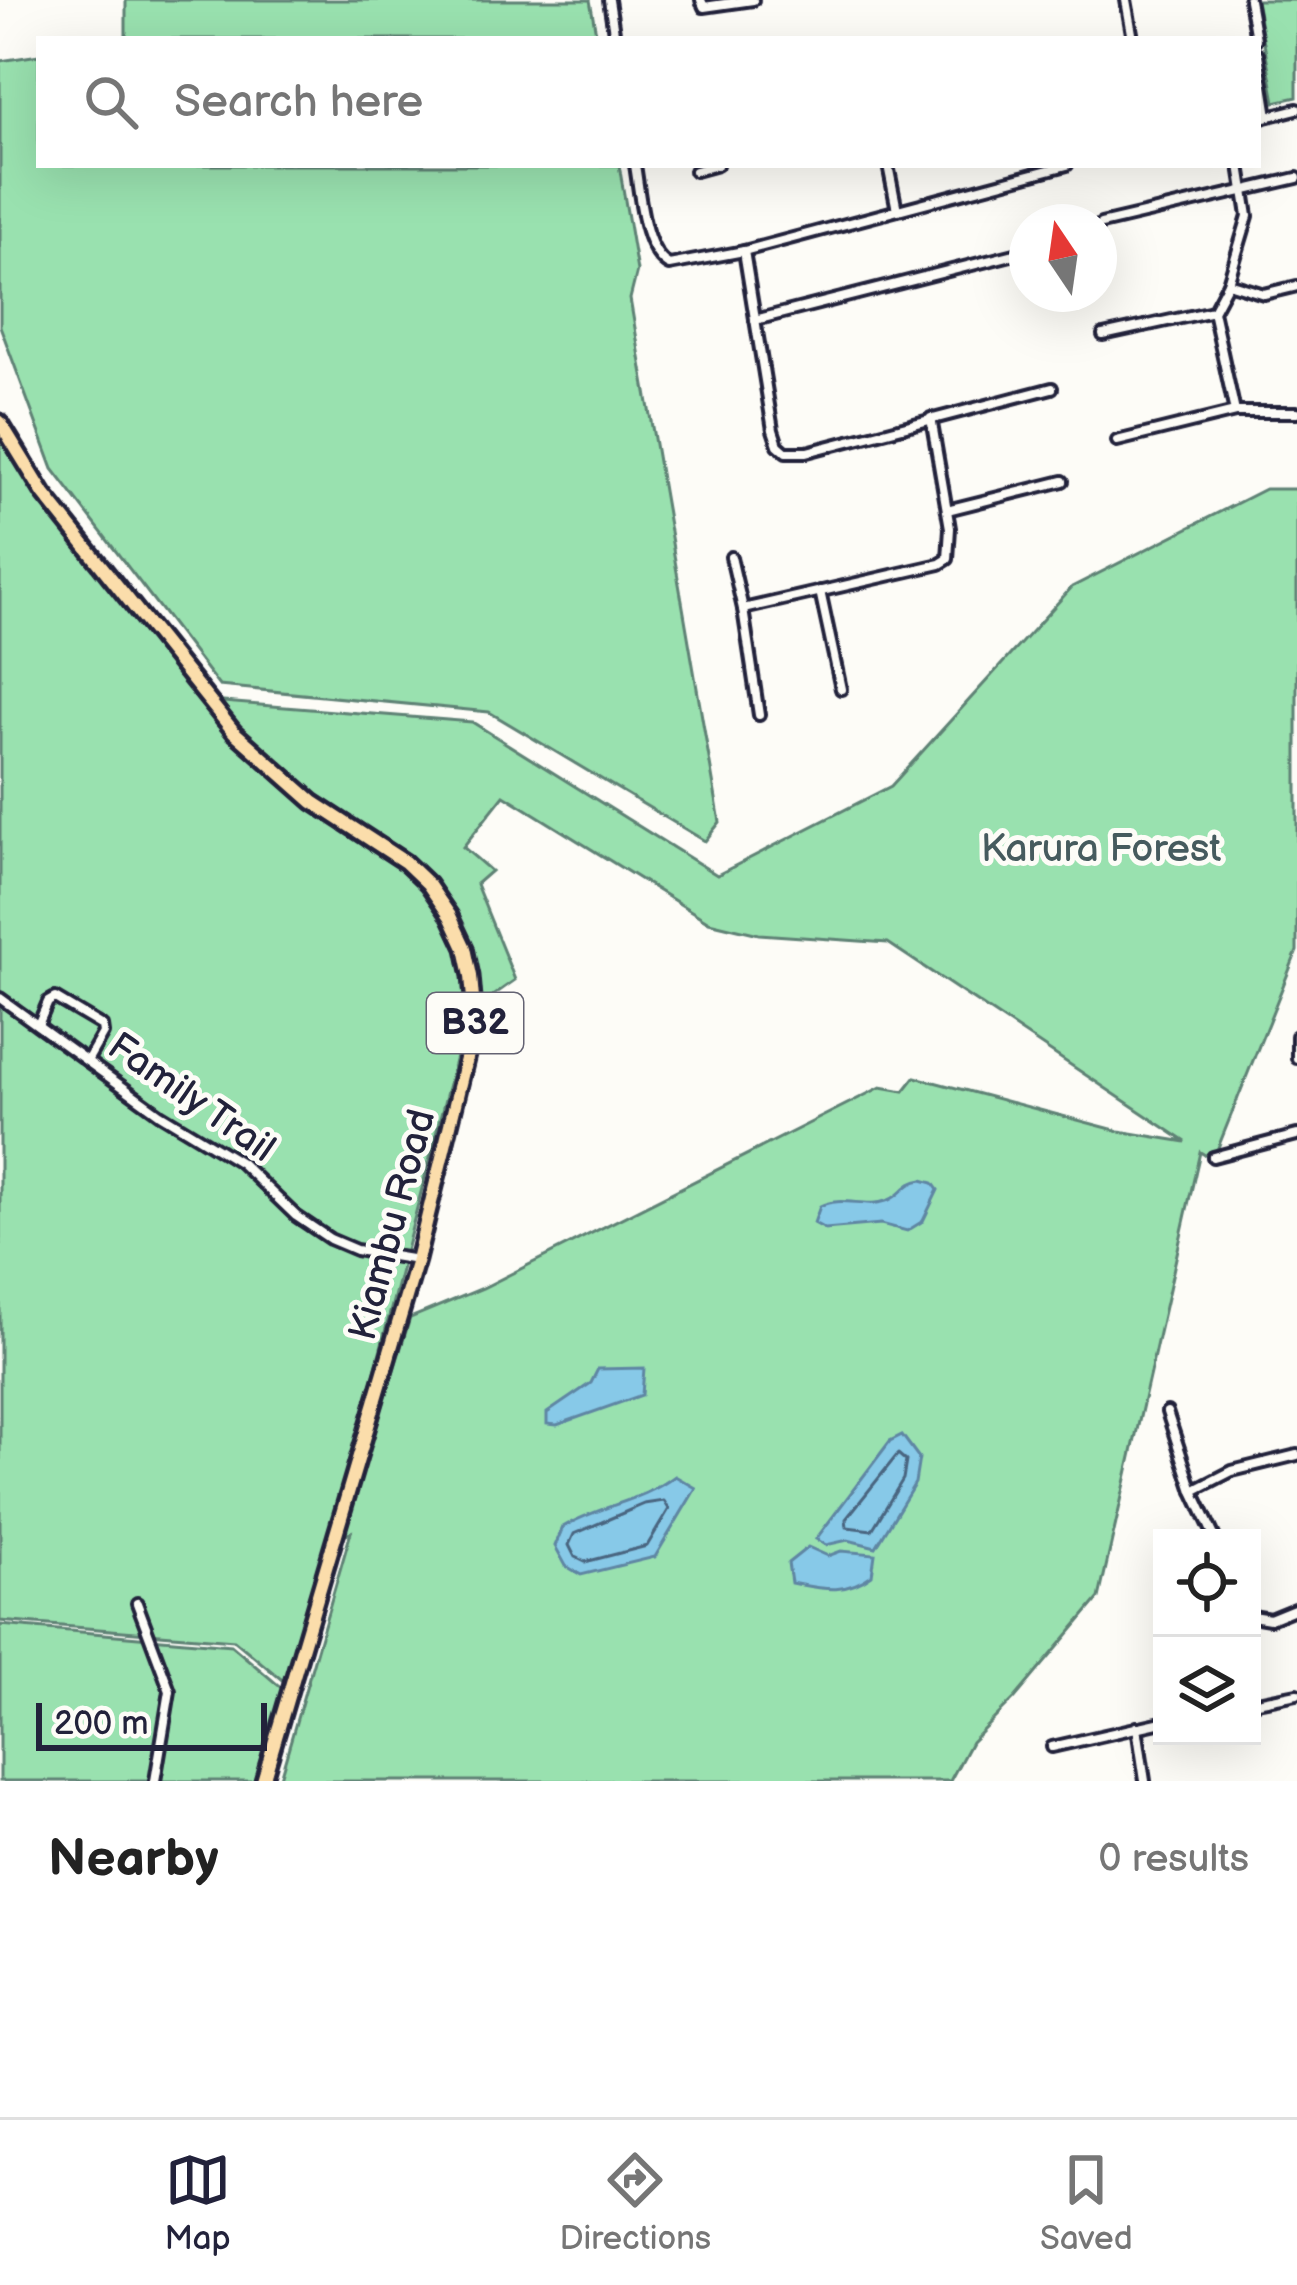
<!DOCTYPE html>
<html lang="en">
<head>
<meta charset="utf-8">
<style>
  body { margin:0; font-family:"Balsamiq Sans",sans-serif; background:#f6f6f6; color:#222 }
  .controls { position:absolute; right:36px; bottom:36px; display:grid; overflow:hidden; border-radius:0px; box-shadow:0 12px 48px #0002 }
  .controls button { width:108px; height:108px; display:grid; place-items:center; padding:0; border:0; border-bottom:3px solid #e0e0e0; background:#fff; color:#222; font:60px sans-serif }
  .compass { position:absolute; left:1009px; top:204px; width:108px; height:108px; border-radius:50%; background:#fff; box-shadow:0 12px 48px #0002; rotate:347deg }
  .scale { position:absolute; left:36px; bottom:30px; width:231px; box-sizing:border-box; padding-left:12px; border:6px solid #22223b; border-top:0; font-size:33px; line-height:42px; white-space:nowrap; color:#22223b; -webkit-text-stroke:9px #fdfcf7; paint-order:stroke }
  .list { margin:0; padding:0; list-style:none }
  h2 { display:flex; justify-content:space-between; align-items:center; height:156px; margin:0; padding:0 48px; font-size:51px }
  h2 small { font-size:39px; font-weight:400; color:#767676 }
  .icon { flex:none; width:66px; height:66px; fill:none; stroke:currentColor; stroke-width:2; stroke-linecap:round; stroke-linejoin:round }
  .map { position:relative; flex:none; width:1297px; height:1781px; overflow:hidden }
  .search { position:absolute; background:#fff; box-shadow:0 12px 48px #0002; left:36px; right:36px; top:36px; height:132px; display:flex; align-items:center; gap:30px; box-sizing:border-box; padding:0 42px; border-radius:0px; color:#767676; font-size:45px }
  .sheet { height:336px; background:#fff }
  nav { display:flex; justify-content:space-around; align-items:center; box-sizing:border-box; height:168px; border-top:3px solid #e0e0e0; background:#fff; font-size:33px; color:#767676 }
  nav a { display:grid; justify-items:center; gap:6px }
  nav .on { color:#22223b }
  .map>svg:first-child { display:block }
</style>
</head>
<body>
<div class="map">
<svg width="1297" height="1781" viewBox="0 0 1297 1781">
  <rect width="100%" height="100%" fill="#fdfcf7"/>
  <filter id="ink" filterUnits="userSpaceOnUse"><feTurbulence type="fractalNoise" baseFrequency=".00833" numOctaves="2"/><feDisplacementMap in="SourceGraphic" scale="24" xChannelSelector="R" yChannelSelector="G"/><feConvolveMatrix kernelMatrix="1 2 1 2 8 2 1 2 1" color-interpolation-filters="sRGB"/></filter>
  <g filter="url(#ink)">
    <!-- green -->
    <g fill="#99e1af" stroke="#5e8275" stroke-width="3">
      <path d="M126 0H590L597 39H126Z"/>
      <path d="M1256 0H1297V97L1275 102Z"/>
      <path d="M39 55V165H619L637 271 630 299 720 822 705 841 489 712 219 686 53 469 0 326V61Z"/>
      <path d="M0 416 29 482 199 700 472 722 717 875 891 786 1072 587 1265 489H1297V951L1213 1160 1200 1152 1099 1598 1015 1698 971 1742 950 1781H279L351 1532 343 1535 410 1318 483 1288 881 1087 904 1091 915 1077 1119 1131 1186 1142 888 943 759 934 709 922 504 795 463 847 491 871 476 884 515 980 467 1014 293 1689 234 1640 0 1621Z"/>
      <path d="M0 1625 231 1645 284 1690 257 1781H0Z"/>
    </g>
    <!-- water -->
    <g fill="#87c9e8" stroke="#5f86a3" stroke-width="3">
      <path d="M922 1180 933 1183 938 1190 923 1221 907 1231 881 1224 825 1229 814 1223 820 1206C841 1195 867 1209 889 1200 903 1194 905 1182 922 1180Z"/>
      <path d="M644 1368 642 1395 557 1425 547 1424V1413L591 1383 598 1369Z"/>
      <path d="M902 1435 919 1458 915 1483 876 1547 848 1540 826 1545 816 1539 890 1441Z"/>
      <path d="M675 1476 696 1488 655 1557 581 1575 566 1566 555 1546 563 1527C598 1506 643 1501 675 1476Z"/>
      <path d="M808 1547 828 1556 841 1551 875 1554 872 1575C845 1595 823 1589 791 1583L788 1563Z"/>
    </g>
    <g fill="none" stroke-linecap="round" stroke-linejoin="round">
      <!-- shore -->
      <g stroke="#4a6580" stroke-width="3">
        <path d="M898 1454 906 1461 903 1479 872 1530 847 1527 846 1519Z"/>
        <path d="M664 1501 669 1509 647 1546 585 1562 575 1557 569 1545 574 1534 644 1504Z"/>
      </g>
      <defs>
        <g id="minor">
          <path d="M609 0 615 39"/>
          <path d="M701 0 704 7 753 0"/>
          <path d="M1126 0 1133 39"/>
          <path d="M1249 0 1256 39"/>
          <path d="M1258 54 1268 116"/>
          <path d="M1258 119 1297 109"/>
          <path d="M635 165C640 193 643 251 669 265L744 251 1067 165"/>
          <path d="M888 165 897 210"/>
          <path d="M695 171 717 165"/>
          <path d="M1101 224 1297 178"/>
          <path d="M744 251 773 430 778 445 786 452H807L1052 388"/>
          <path d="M1228 283 1264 294 1297 286"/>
          <path d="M755 320 1027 251"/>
          <path d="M1103 335 1213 311"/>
          <path d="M1235 412 1213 311 1228 283 1248 216 1240 165"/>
          <path d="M1117 441 1235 412H1297"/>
          <path d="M947 510 1063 481"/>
          <path d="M731 557 743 609 759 715"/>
          <path d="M820 591 841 689"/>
          <path d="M743 609 940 564 948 559 950 528 931 418"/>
          <path d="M0 998 160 1114 241 1163 296 1216 330 1239 356 1250 417 1260"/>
          <path d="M38 1025 48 1002 55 998 102 1026 103 1033 87 1061"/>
          <path d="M1297 1036V1058"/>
          <path d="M1213 1157 1297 1135"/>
          <path d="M1167 1412 1193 1491 1215 1538"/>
          <path d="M1193 1491 1232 1471 1297 1455"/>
          <path d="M137 1603 170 1691 155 1781"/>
          <path d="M1252 1616 1270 1619 1297 1608"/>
          <path d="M1252 1703 1297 1694"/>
          <path d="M1137 1727 1145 1781"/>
          <path d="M1052 1747 1162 1722"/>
        </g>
        <path id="highway" d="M0 422 44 494 234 732 313 802 405 862 428 884 450 916 465 948 471 976 475 1022 417 1260 263 1781"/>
      </defs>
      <!-- minor casing -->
      <use href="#minor" stroke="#22223b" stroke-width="16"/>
      <!-- highway casing -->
      <use href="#highway" stroke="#22223b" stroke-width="21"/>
      <!-- minor -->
      <use href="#minor" stroke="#fdfcf7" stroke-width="8"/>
      <!-- highway -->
      <use href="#highway" stroke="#fbddab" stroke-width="12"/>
    </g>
  </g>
  <g text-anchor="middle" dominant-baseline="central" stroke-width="10" stroke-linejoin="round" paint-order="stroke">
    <!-- shield labels -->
    <rect fill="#fdfcf7" stroke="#646373" stroke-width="3" x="427" y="993" width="96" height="60" rx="9"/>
    <g font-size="36" font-weight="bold" fill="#22223b">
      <text x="475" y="1023">B32</text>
    </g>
    <!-- park labels -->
    <g font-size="39" fill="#465b5e" stroke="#fdfcf7">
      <text x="1101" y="849">Karura Forest</text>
    </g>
    <!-- street labels -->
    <g font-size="39" fill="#22223b" stroke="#fdfcf7">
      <text transform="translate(191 1098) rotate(35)">Family Trail</text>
      <text transform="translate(393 1225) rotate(-75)">Kiambu Road</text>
    </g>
  </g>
</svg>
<div class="controls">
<button><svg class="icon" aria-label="locate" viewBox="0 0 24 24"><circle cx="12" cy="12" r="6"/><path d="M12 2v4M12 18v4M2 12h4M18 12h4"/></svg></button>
<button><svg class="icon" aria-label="layers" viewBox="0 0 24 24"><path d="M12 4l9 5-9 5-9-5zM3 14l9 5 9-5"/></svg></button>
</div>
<svg class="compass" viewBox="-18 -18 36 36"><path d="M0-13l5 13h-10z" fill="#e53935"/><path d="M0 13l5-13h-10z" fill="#767676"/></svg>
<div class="scale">200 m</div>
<div class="search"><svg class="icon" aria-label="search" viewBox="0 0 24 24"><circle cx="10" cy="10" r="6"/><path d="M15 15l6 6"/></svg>Search here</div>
</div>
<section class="sheet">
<h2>Nearby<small>0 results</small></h2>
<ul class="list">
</ul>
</section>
<nav>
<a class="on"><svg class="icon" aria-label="map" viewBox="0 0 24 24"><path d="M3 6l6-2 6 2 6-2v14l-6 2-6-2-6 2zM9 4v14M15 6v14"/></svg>Map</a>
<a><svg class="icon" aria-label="directions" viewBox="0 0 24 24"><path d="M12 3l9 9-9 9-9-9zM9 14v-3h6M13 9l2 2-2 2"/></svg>Directions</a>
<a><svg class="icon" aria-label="saved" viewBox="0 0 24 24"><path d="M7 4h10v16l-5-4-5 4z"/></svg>Saved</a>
</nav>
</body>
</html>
